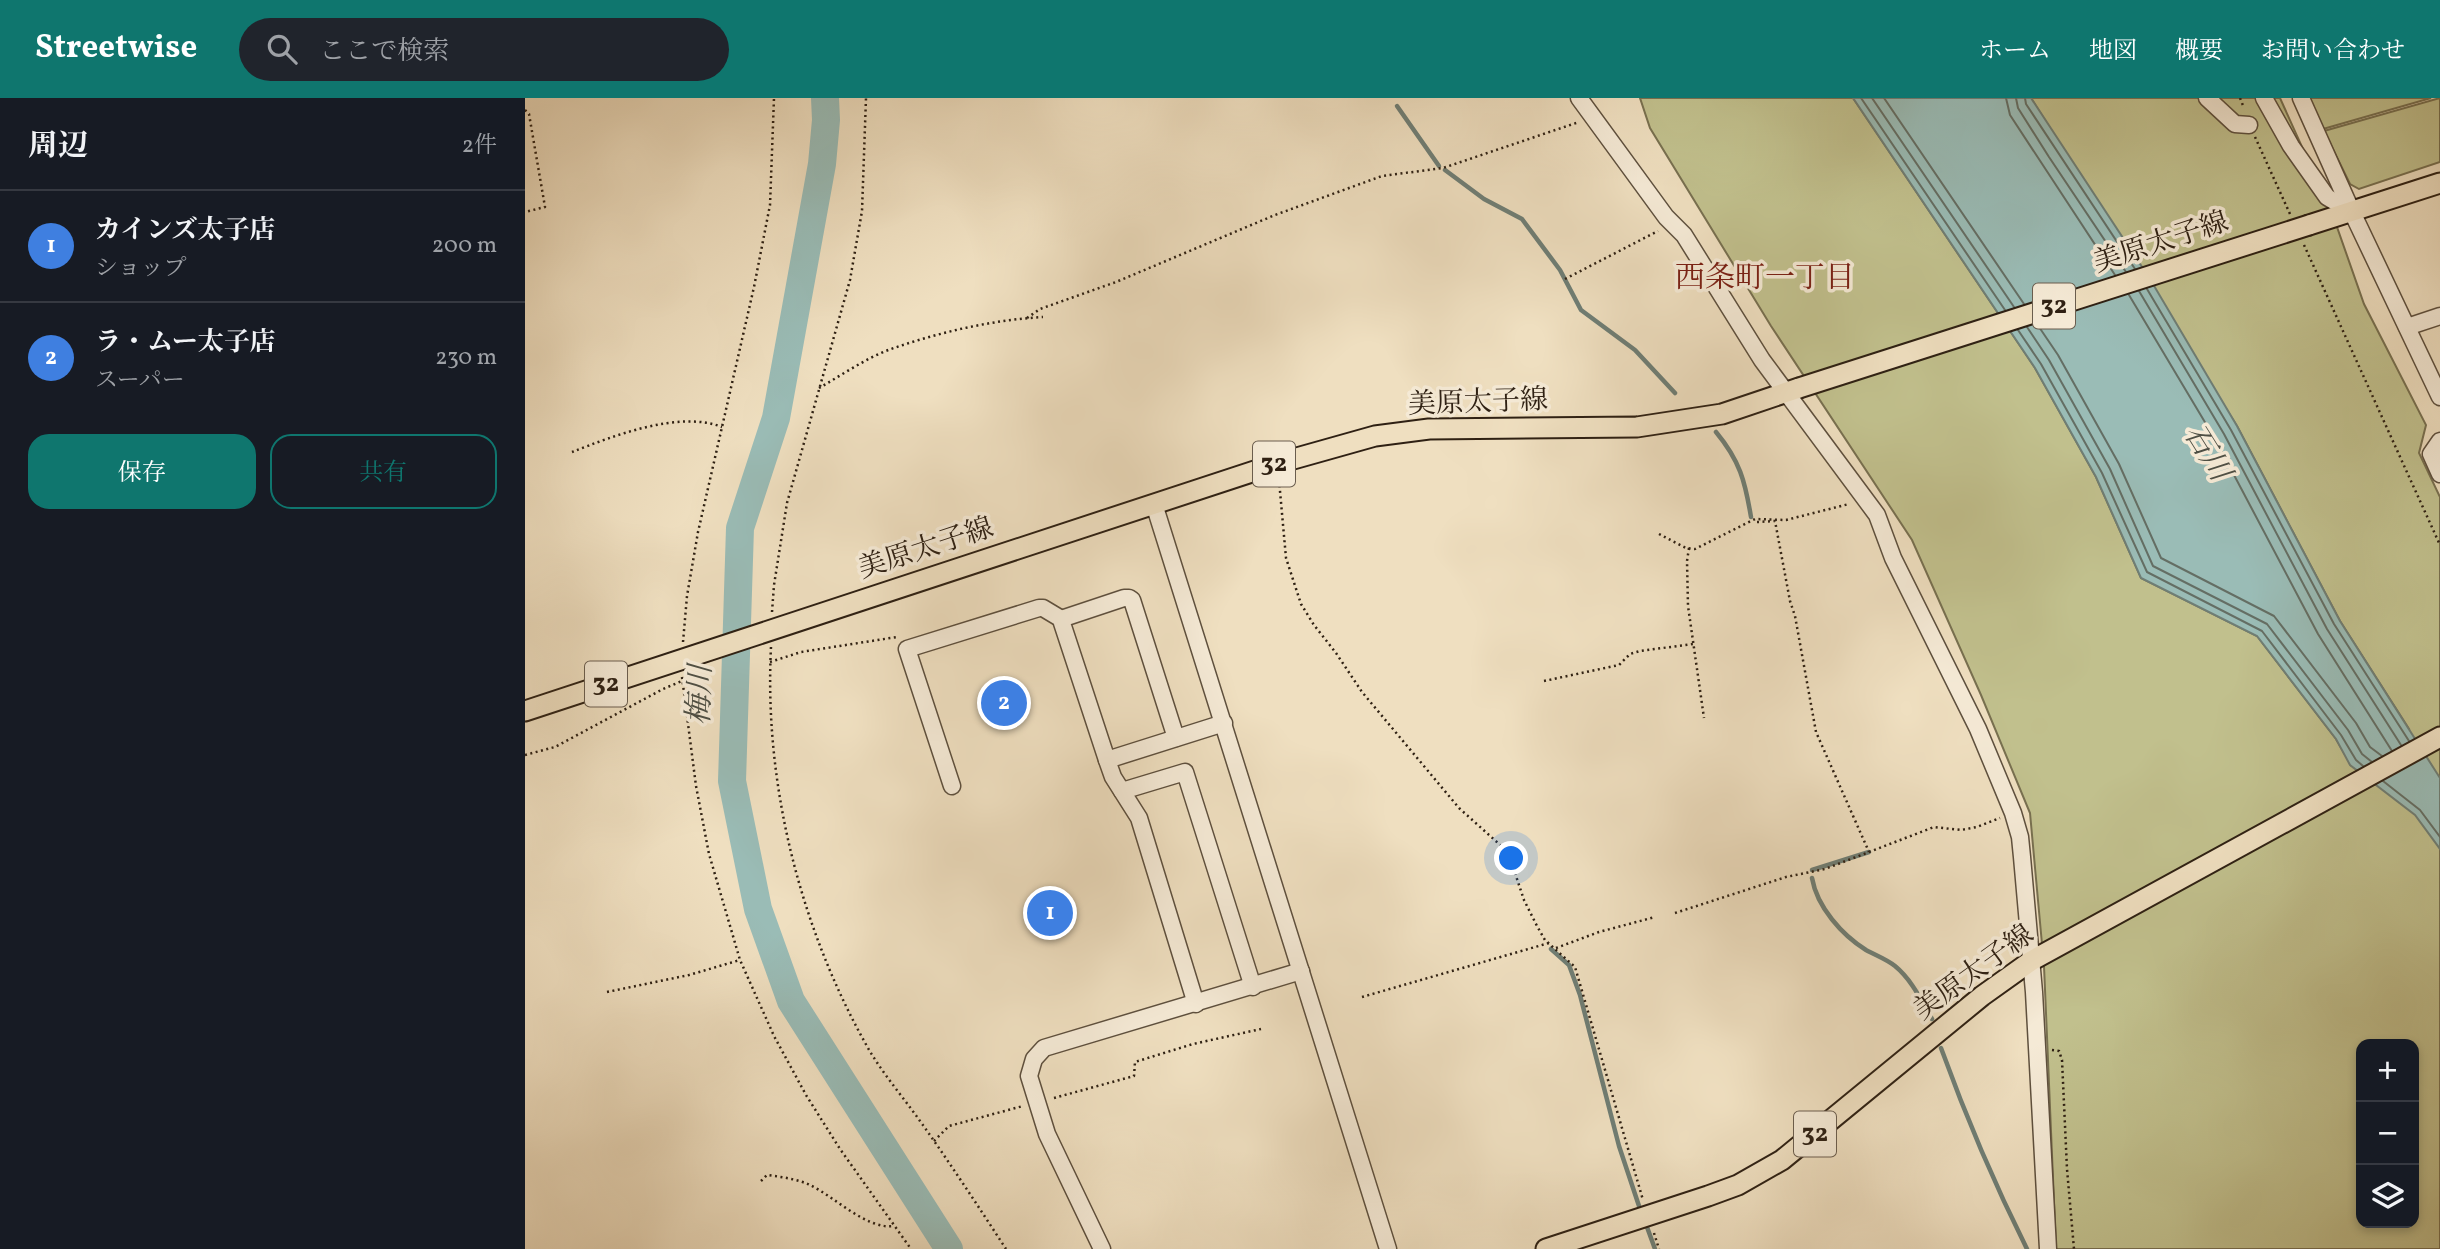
<!DOCTYPE html>
<html lang="ja">
<head>
<meta charset="utf-8">
<style>
  body { margin:0; font-family:Vollkorn,"Noto Serif JP",serif; background:#20242c; color:#f1f3f6 }
  .controls { position:absolute; right:21px; bottom:21px; display:grid; overflow:hidden; border-radius:14px; box-shadow:0 4px 10px #0003 }
  .controls button { width:63px; height:63px; display:grid; place-items:center; padding:0; border:0; border-bottom:2px solid #363941; background:#171b24; color:#f1f3f6; font:35px sans-serif }
  .you { position:absolute; left:987px; top:761px; width:24px; height:24px; margin:-18px; border:5px solid #fff; border-radius:50%; background:#1a73e8; box-shadow:0 0 0 10px #1a73e833 }
  .badge { display:grid; place-items:center; width:46px; height:46px; border-radius:50%; background:#0f766e; color:#fff; font-size:23px; font-weight:700 }
  .pin { position:absolute; translate:-50% -50%; border:4px solid #fff; box-shadow:0 2px 7px #0006 }
  .list { margin:0; padding:0; list-style:none }
  h2 { display:flex; justify-content:space-between; align-items:center; height:91px; margin:0; padding:0 28px; font-size:30px }
  h2 small { font-size:23px; font-weight:400; color:#9ea1a6 }
  .list li { display:grid; grid-template-columns:46px 1fr auto; gap:21px; align-items:center; box-sizing:border-box; height:112px; padding:0 28px; border-top:2px solid #363941 }
  .list b { display:block; font-size:26px; white-space:nowrap }
  .list p { margin:0; font-size:23px; white-space:nowrap; color:#9ea1a6 }
  .list em { font-size:23px; font-style:normal; color:#9ea1a6 }
  .actions { display:flex; gap:14px; padding:21px 28px }
  .actions a { flex:1; padding:16px 0; border:2px solid #0f766e; border-radius:21px; text-align:center; font-size:24px; color:#0f766e }
  .actions .main { background:#0f766e; color:#fff }
  .icon { flex:none; width:38px; height:38px; fill:none; stroke:currentColor; stroke-width:2; stroke-linecap:round; stroke-linejoin:round }
  .map { position:relative; flex:none; width:1915px; height:1151px; overflow:hidden }
  header { display:flex; align-items:center; gap:42px; box-sizing:border-box; height:98px; padding:0 35px; background:#0f766e; color:#fff }
  header strong { font-size:33px }
  nav { display:flex; gap:38px; margin-inline-start:auto; font-size:24px }
  .search { width:490px; height:63px; background:#20242c; display:flex; align-items:center; gap:18px; box-sizing:border-box; padding:0 24px; border-radius:38px; color:#9ea1a6; font-size:26px }
  main { display:flex }
  aside { flex:1; background:#171b24 }
  .map>svg:first-child { display:block }
</style>
</head>
<body>
<header>
<strong>Streetwise</strong>
<div class="search"><svg class="icon" aria-label="search" viewBox="0 0 24 24"><circle cx="10" cy="10" r="6"/><path d="M15 15l6 6"/></svg>ここで検索</div>
<nav><a>ホーム</a><a>地図</a><a>概要</a><a>お問い合わせ</a></nav>
</header>
<main>
<aside>
<h2>周辺<small>2件</small></h2>
<ul class="list">
<li><span class="badge" style="background:#3f7fe0">1</span><div><b>カインズ太子店</b><p>ショップ</p></div><em>200 m</em></li>
<li><span class="badge" style="background:#3f7fe0">2</span><div><b>ラ・ムー太子店</b><p>スーパー</p></div><em>230 m</em></li>
</ul>
<div class="actions"><a class="main">保存</a><a>共有</a></div>
</aside>
<div class="map">
<svg width="1915" height="1151" viewBox="0 0 1915 1151">
  <rect width="100%" height="100%" fill="#efdfc0"/>
  <filter id="stains"><feTurbulence type="fractalNoise" baseFrequency=".00286" numOctaves="4"/><feColorMatrix values="0 0 0 0 .2 0 0 0 0 .09 0 0 0 0 .02 0 0 0 .5 -.17"/></filter>
  <radialGradient id="worn" r=".72"><stop offset=".6" stop-color="#630" stop-opacity="0"/><stop offset="1" stop-color="#630" stop-opacity=".3"/></radialGradient>
  <!-- green -->
  <g fill="#c1c08d" stroke="#787050" stroke-width="2" fill-rule="evenodd">
    <path d="M1115 0H1328L1510 270 1571 379 1616 480 1732 538 1811 641 1826 667 1884 631 1815 523 1712 328 1506 0H1755L1786 69 1799 92 1839 206 1901 327 1894 355 1915 399V1151H1531L1519 868 1505 715 1456 597 1387 442 1246 228 1125 30ZM1836 946H1889V1125H1836Z"/>
    <path d="M1784 0H1906L1798 31Z"/>
    <path d="M1915 0V64L1834 91 1825 86 1799 33Z"/>
  </g>
  <!-- water -->
  <path fill="#9abcb6" stroke="#6f7e75" stroke-width="2" d="M1328 0H1506L1625 181 1712 328 1815 523 1915 680V751L1890 717 1825 667 1811 641 1732 538 1616 480 1571 379 1510 270Z"/>
  <g fill="none" stroke-linecap="round" stroke-linejoin="round">
    <!-- shore -->
    <g stroke="#646e64" stroke-width="2">
      <path d="M1336 0 1480 212"/>
      <path d="M1347 0 1489 209"/>
      <path d="M1359 0 1499 206"/>
      <path d="M1481 0 1485 17 1590 177"/>
      <path d="M1491 0 1493 10 1524 59 1601 174"/>
      <path d="M1500 0 1501 6 1610 171"/>
      <path d="M1622 191 1706 332 1809 526 1884 643"/>
      <path d="M1614 193 1699 336 1802 531 1876 647"/>
      <path d="M1604 197 1690 341 1793 536 1867 653"/>
      <path d="M1512 226 1533 257 1594 366 1636 460 1749 518 1831 625 1845 649 1857 658"/>
      <path d="M1502 229 1524 262 1585 371 1628 468 1742 526 1823 632 1837 656 1847 664"/>
      <path d="M1493 232 1516 266 1577 375 1622 474 1737 533 1816 637 1831 662 1838 668"/>
      <path d="M1858 683 1895 712 1915 739"/>
    </g>
    <!-- stream -->
    <g stroke="#6f7e75" stroke-width="4.5">
      <path d="M872 8 914 68"/>
      <path d="M920 72 959 101 997 121 1035 172 1056 212 1110 252 1150 295"/>
      <path d="M1191 334C1215 363 1220 383 1226 419"/>
      <path d="M1287 772 1344 754"/>
      <path d="M1287 780C1292 809 1317 837 1341 852 1350 857 1361 861 1370 868 1387 882 1396 902 1407 921"/>
      <path d="M1026 851 1044 867 1055 897 1094 1048 1114 1108"/>
      <path d="M1416 950C1441 1019 1469 1085 1502 1151"/>
      <path d="M1122 1129 1130 1151"/>
    </g>
    <!-- river -->
    <path stroke="#9abcb6" stroke-width="28" d="M300 0 301 22 297 66 251 320 215 430 207 683 233 811 266 903 424 1151"/>
    <defs>
      <g id="minor">
        <path d="M1054 0 1141 119 1159 137 1237 262 1352 417 1368 460 1453 631 1488 715 1495 739 1497 759 1509 894 1523 1151"/>
        <path d="M1682 0 1710 26 1724 27"/>
        <path d="M1739 0 1766 48 1802 99 1827 114"/>
        <path d="M1776 0 1827 114 1915 299"/>
        <path d="M1882 229 1915 218"/>
        <path d="M1915 343 1906 356 1915 376"/>
        <path d="M629 406 863 1151"/>
        <path d="M582 662 537 525 539 520 599 500H604L607 502 651 640"/>
        <path d="M427 688 382 551 514 510H518L538 522"/>
        <path d="M597 693 660 674 728 889"/>
        <path d="M671 906 614 720 588 679 582 662 699 625"/>
        <path d="M577 1151 522 1036 504 978 509 961 519 950 776 873"/>
      </g>
      <g id="major">
        <path d="M1784 127 1915 85"/>
        <path d="M0 613 754 365 850 338 904 331 1112 329 1197 316 1274 290"/>
        <path d="M1021 1151 1183 1098 1213 1087 1257 1062 1457 898 1506 863 1915 639"/>
      </g>
    </defs>
    <!-- minor casing -->
    <use href="#minor" stroke="#5e503e" stroke-width="19"/>
    <!-- major casing -->
    <use href="#major" stroke="#2e2013" stroke-width="23"/>
    <!-- path -->
    <g stroke="#2e2013" stroke-width="2.5" stroke-dasharray="2 3.5" stroke-linecap="butt">
      <path d="M1715 0 1719 10"/>
      <path d="M0 12 4 16 20 109 0 114"/>
      <path d="M1730 39 1765 116"/>
      <path d="M1779 147 1915 447"/>
      <path d="M1040 181 1133 133"/>
      <path d="M502 220 515 211 591 184 750 117 857 78 918 70 1054 24"/>
      <path d="M294 290C317 277 341 260 366 251 415 234 467 222 518 219"/>
      <path d="M47 354C88 338 154 312 197 329"/>
      <path d="M754 382 761 460 776 506 789 527 811 555 837 594 934 710 983 754 999 802 1012 828 1020 842 1050 869 1118 1102"/>
      <path d="M1232 424 1250 423 1265 503 1270 518 1291 634 1344 754"/>
      <path d="M1134 436 1161 450 1170 451 1230 421 1261 422 1324 406"/>
      <path d="M1164 450 1162 463 1163 508 1179 620"/>
      <path d="M247 514 249 487 262 405 325 182 337 113 341 0"/>
      <path d="M158 544 162 498 173 434 229 189 245 107 249 0"/>
      <path d="M246 549C239 686 275 830 343 950 358 976 378 999 395 1023 425 1065 453 1108 481 1151"/>
      <path d="M245 564 276 554 372 539"/>
      <path d="M157 579 171 688 184 756 215 862 249 938 281 997 315 1051 386 1151"/>
      <path d="M1019 583 1094 567 1105 556 1115 553 1168 546"/>
      <path d="M0 657 30 649 138 591 157 583"/>
      <path d="M1150 815 1261 779 1300 771 1409 729 1436 732 1452 729 1475 720"/>
      <path d="M1031 850 1074 834 1130 819"/>
      <path d="M82 894 164 877 215 862"/>
      <path d="M837 899 1024 845"/>
      <path d="M1527 952 1534 953 1537 962 1542 1071 1549 1151"/>
      <path d="M529 1000 609 978 610 964 668 946 736 931"/>
      <path d="M409 1043 424 1028 498 1008"/>
      <path d="M236 1083 242 1077C257 1079 272 1081 285 1087 310 1099 342 1132 369 1128"/>
      <path d="M1129 1135 1134 1151"/>
    </g>
    <!-- minor -->
    <use href="#minor" stroke="#f5ead6" stroke-width="16"/>
    <!-- major -->
    <use href="#major" stroke="#efdfc0" stroke-width="19"/>
    <defs>
      <path id="major-bridge" d="M1274 290 1784 127"/>
    </defs>
    <!-- major-bridge casing -->
    <use href="#major-bridge" stroke="#2e2013" stroke-width="23" stroke-linecap="butt"/>
    <!-- major-bridge -->
    <use href="#major-bridge" stroke="#efdfc0" stroke-width="19"/>
  </g>
  <g text-anchor="middle" dominant-baseline="central" stroke-width="7" stroke-linejoin="round" paint-order="stroke">
    <!-- shield labels -->
    <g fill="#f5ead6" stroke="#6a5d4e" stroke-width="2">
      <rect x="1508" y="185.5" width="42" height="45" rx="5"/>
      <rect x="728" y="343.5" width="42" height="45" rx="5"/>
      <rect x="60" y="563.5" width="42" height="45" rx="5"/>
      <rect x="1269" y="1013.5" width="42" height="45" rx="5"/>
    </g>
    <g font-size="26" font-weight="bold" fill="#2e2013">
      <text x="1529" y="208">32</text>
      <text x="749" y="366">32</text>
      <text x="81" y="586">32</text>
      <text x="1290" y="1036">32</text>
    </g>
    <!-- street labels -->
    <g font-size="28" fill="#2e2013" stroke="#f5ead6">
      <text transform="translate(1636 145) rotate(-18)">美原太子線</text>
      <text transform="translate(953 305) rotate(-2)">美原太子線</text>
      <text transform="translate(401 451) rotate(-18)">美原太子線</text>
      <text transform="translate(1449 875) rotate(-36)">美原太子線</text>
    </g>
    <!-- neighbourhood labels -->
    <g font-size="30" fill="#7a1f14" stroke="#f5ead6">
      <text x="1240" y="181">西条町一丁目</text>
    </g>
    <!-- water labels -->
    <g font-size="30" font-style="italic" fill="#4e4f44" stroke="#f5ead6">
      <text transform="translate(1681 355) rotate(58)">石川</text>
      <text transform="translate(176 597) rotate(-88)">梅川</text>
    </g>
  </g>
  <rect width="100%" height="100%" filter="url(#stains)"/>
  <rect width="100%" height="100%" fill="url(#worn)"/>
</svg>
<div class="controls">
<button>+</button>
<button>−</button>
<button><svg class="icon" aria-label="layers" viewBox="0 0 24 24"><path d="M12 4l9 5-9 5-9-5zM3 14l9 5 9-5"/></svg></button>
</div>
<div class="you"></div>
<div class="pin badge" style="left:525px;top:815px;background:#3f7fe0">1</div>
<div class="pin badge" style="left:479px;top:605px;background:#3f7fe0">2</div>
</div>
</main>
</body>
</html>
